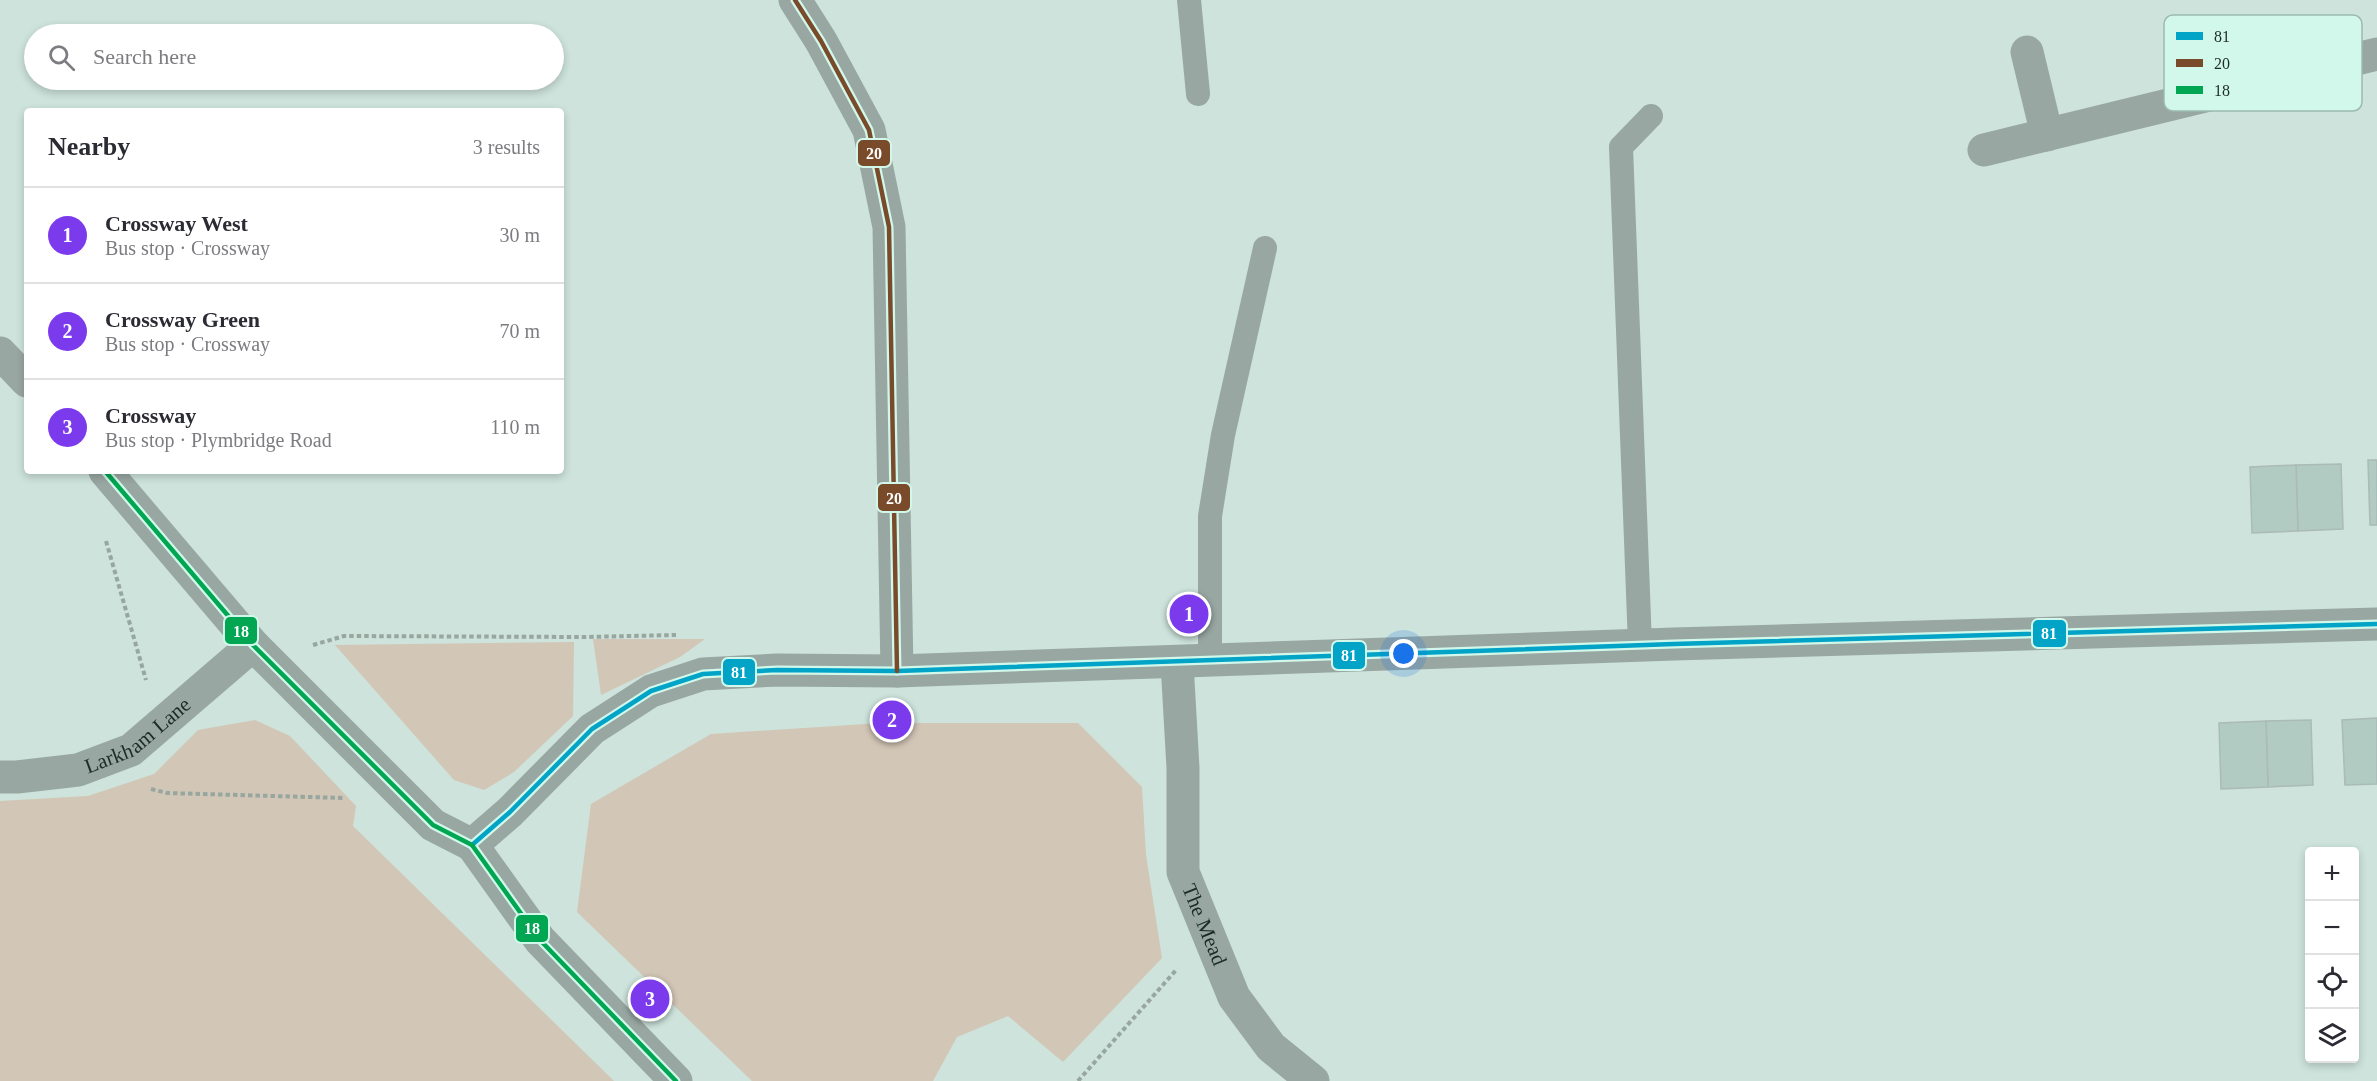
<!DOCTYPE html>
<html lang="en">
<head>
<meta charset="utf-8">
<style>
  body { margin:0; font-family:Georgia,serif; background:#f7f7f7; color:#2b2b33 }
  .controls { position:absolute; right:18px; bottom:18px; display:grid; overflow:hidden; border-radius:6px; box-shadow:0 3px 9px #0003 }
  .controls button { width:54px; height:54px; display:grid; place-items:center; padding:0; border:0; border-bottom:2px solid #e1e1e2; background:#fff; color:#2b2b33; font:30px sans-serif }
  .you { position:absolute; left:1404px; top:654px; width:21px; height:21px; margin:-15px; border:4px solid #fff; border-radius:50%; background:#1a73e8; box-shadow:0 0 0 9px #1a73e833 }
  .badge { display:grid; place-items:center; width:39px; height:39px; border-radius:50%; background:#7c3aed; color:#fff; font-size:20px; font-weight:700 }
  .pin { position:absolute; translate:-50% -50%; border:3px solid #fff; box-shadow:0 2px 6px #0006 }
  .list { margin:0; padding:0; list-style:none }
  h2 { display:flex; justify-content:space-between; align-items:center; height:78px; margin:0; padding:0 24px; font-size:26px }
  h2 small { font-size:20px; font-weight:400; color:#7c7c81 }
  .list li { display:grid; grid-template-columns:39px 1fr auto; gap:18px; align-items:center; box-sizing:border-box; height:96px; padding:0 24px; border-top:2px solid #e1e1e2 }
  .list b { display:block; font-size:22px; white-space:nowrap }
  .list p { margin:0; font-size:20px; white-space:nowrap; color:#7c7c81 }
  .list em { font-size:20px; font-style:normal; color:#7c7c81 }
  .icon { flex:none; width:33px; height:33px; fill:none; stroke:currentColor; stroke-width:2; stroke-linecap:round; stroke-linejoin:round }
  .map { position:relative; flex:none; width:2377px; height:1081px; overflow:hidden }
  .search { position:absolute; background:#fff; box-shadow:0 3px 9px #0003; left:24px; top:24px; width:540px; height:66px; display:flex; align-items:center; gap:15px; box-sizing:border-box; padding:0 21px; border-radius:33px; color:#7c7c81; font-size:22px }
  .panel { position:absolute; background:#fff; box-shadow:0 3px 9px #0003; left:24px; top:108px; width:540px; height:366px; border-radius:6px }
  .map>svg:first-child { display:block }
</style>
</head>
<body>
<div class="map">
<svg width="2377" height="1081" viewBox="0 0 2377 1081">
  <rect width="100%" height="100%" fill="#cde3db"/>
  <!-- green -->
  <g fill="#d2c6b6">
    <path d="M593 639H705L680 657 601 695Z"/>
    <path d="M574 642 573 716 514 772 484 790 454 780 335 645Z"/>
    <path d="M255 720 290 736 356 806 353 826 614 1081H0V801L88 796 154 774 198 730Z"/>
    <path d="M881 723H1078L1142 787 1146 855 1162 958 1063 1062 1008 1016 957 1037 933 1081H752L577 912 591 804 711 734Z"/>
  </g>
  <!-- building -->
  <g fill="#b1cac2" stroke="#abbbb6" stroke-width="1.5">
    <path d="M2368 460H2377V525H2370Z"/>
    <path d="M2341 464 2343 529 2298 531 2296 465Z"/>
    <path d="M2296 465 2298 531 2252 533 2250 467Z"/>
    <path d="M2377 718V784L2345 785 2342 720Z"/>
    <path d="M2311 720 2313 785 2268 787 2266 721Z"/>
    <path d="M2266 721 2268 787 2221 789 2219 723Z"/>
  </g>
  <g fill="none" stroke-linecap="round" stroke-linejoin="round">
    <!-- path -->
    <g stroke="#98a6a0" stroke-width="4" stroke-dasharray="4.5 3" stroke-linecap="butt">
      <path d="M106 541 146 680"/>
      <path d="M313 645 344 636 586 637 676 635"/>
      <path d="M151 789 167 793 344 798"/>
      <path d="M1078 1081 1177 969"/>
    </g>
    <!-- service -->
    <g stroke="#99a7a2" stroke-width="24">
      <path d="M1189 0 1198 94"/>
      <path d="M1640 645 1621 147 1651 116"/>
      <path d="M1210 661V516L1223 435 1265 248"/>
    </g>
    <!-- minor -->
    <g stroke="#99a7a2" stroke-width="33">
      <path d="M795 0 821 41 869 130 889 227 897 671"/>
      <path d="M2027 52 2047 135"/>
      <path d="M1984 150 2377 54"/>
      <path d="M0 353 27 381"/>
      <path d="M105 471 253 645 433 825 472 845 540 940 676 1081"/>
      <path id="s1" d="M1177 663 1183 768V872L1234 997 1271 1047 1313 1081"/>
      <path id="s2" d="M0 777H17L78 770 131 750 253 645"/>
      <path d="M472 845 510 812 592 729 651 691 703 674 777 670 897 671 1674 644 2377 624"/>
    </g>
    <defs>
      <path id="bus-1" d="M472 845 510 812 592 729 651 691 703 674 777 670 897 671 1674 644 2377 624"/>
      <path id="bus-2" d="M795 0 821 41 869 130 889 227 897 671"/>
      <path id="bus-3" d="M105 471 253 645 433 825 472 845 540 940 676 1081"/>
    </defs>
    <!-- bus-1 casing -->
    <use href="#bus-1" stroke="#d2f8eb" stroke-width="9"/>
    <!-- bus-2 casing -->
    <use href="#bus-2" stroke="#d2f8eb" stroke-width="9"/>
    <!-- bus-3 casing -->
    <use href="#bus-3" stroke="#d2f8eb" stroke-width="9"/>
    <!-- bus-1 -->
    <use href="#bus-1" stroke="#01a3c6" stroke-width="4.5"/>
    <!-- bus-2 -->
    <use href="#bus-2" stroke="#7a4b2a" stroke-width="4.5"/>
    <!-- bus-3 -->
    <use href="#bus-3" stroke="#00a651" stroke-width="4.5"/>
  </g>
  <g text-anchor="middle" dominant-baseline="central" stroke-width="4.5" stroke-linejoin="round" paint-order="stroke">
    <!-- street labels -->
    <g font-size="21" fill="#1d2b26" stroke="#d2f8eb">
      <text stroke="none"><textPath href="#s2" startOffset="148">Larkham Lane</textPath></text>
      <text stroke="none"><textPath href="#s1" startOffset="266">The Mead</textPath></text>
    </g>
  </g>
  <!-- legend -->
  <rect x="2164" y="15" width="198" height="96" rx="9" fill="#d2f8eb" stroke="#9cbab0" stroke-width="1.5"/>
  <rect x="2176" y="32" width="27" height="8" fill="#01a3c6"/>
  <rect x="2176" y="59" width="27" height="8" fill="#7a4b2a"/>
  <rect x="2176" y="86" width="27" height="8" fill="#00a651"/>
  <g font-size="16" fill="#1d2b26">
    <text x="2214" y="42">81</text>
    <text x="2214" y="69">20</text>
    <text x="2214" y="96">18</text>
  </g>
  <g stroke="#d2f8eb" stroke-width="2">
    <rect x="857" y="139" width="34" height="28" rx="6" fill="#7a4b2a"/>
    <rect x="877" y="483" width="34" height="29" rx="6" fill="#7a4b2a"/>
    <rect x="224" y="616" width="34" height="29" rx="6" fill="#00a651"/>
    <rect x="2032" y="619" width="35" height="29" rx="6" fill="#01a3c6"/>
    <rect x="1332" y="641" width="34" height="29" rx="6" fill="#01a3c6"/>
    <rect x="722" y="658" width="34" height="28" rx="6" fill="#01a3c6"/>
    <rect x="515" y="914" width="34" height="29" rx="6" fill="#00a651"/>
  </g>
  <g font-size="16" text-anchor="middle" font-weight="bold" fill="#fff">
    <text x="874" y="159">20</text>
    <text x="894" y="504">20</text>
    <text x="241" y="637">18</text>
    <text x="2049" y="639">81</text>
    <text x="1349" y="661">81</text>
    <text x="739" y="678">81</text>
    <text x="532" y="934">18</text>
  </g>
</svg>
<div class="controls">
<button>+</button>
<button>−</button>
<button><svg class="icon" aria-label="locate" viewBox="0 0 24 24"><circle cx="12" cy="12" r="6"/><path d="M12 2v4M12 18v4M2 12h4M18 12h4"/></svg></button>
<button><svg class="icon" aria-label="layers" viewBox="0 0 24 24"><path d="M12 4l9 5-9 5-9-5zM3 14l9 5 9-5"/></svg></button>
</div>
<div class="you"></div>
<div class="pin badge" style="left:1189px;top:614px">1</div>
<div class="pin badge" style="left:892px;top:720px">2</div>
<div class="pin badge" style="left:650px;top:999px">3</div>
<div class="search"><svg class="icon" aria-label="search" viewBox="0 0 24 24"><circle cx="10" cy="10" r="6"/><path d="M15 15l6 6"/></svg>Search here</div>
<section class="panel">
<h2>Nearby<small>3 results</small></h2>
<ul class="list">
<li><span class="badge">1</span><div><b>Crossway West</b><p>Bus stop · Crossway</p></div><em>30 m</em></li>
<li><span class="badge">2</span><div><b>Crossway Green</b><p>Bus stop · Crossway</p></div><em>70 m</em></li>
<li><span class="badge">3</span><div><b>Crossway</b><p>Bus stop · Plymbridge Road</p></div><em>110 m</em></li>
</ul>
</section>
</div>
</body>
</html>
